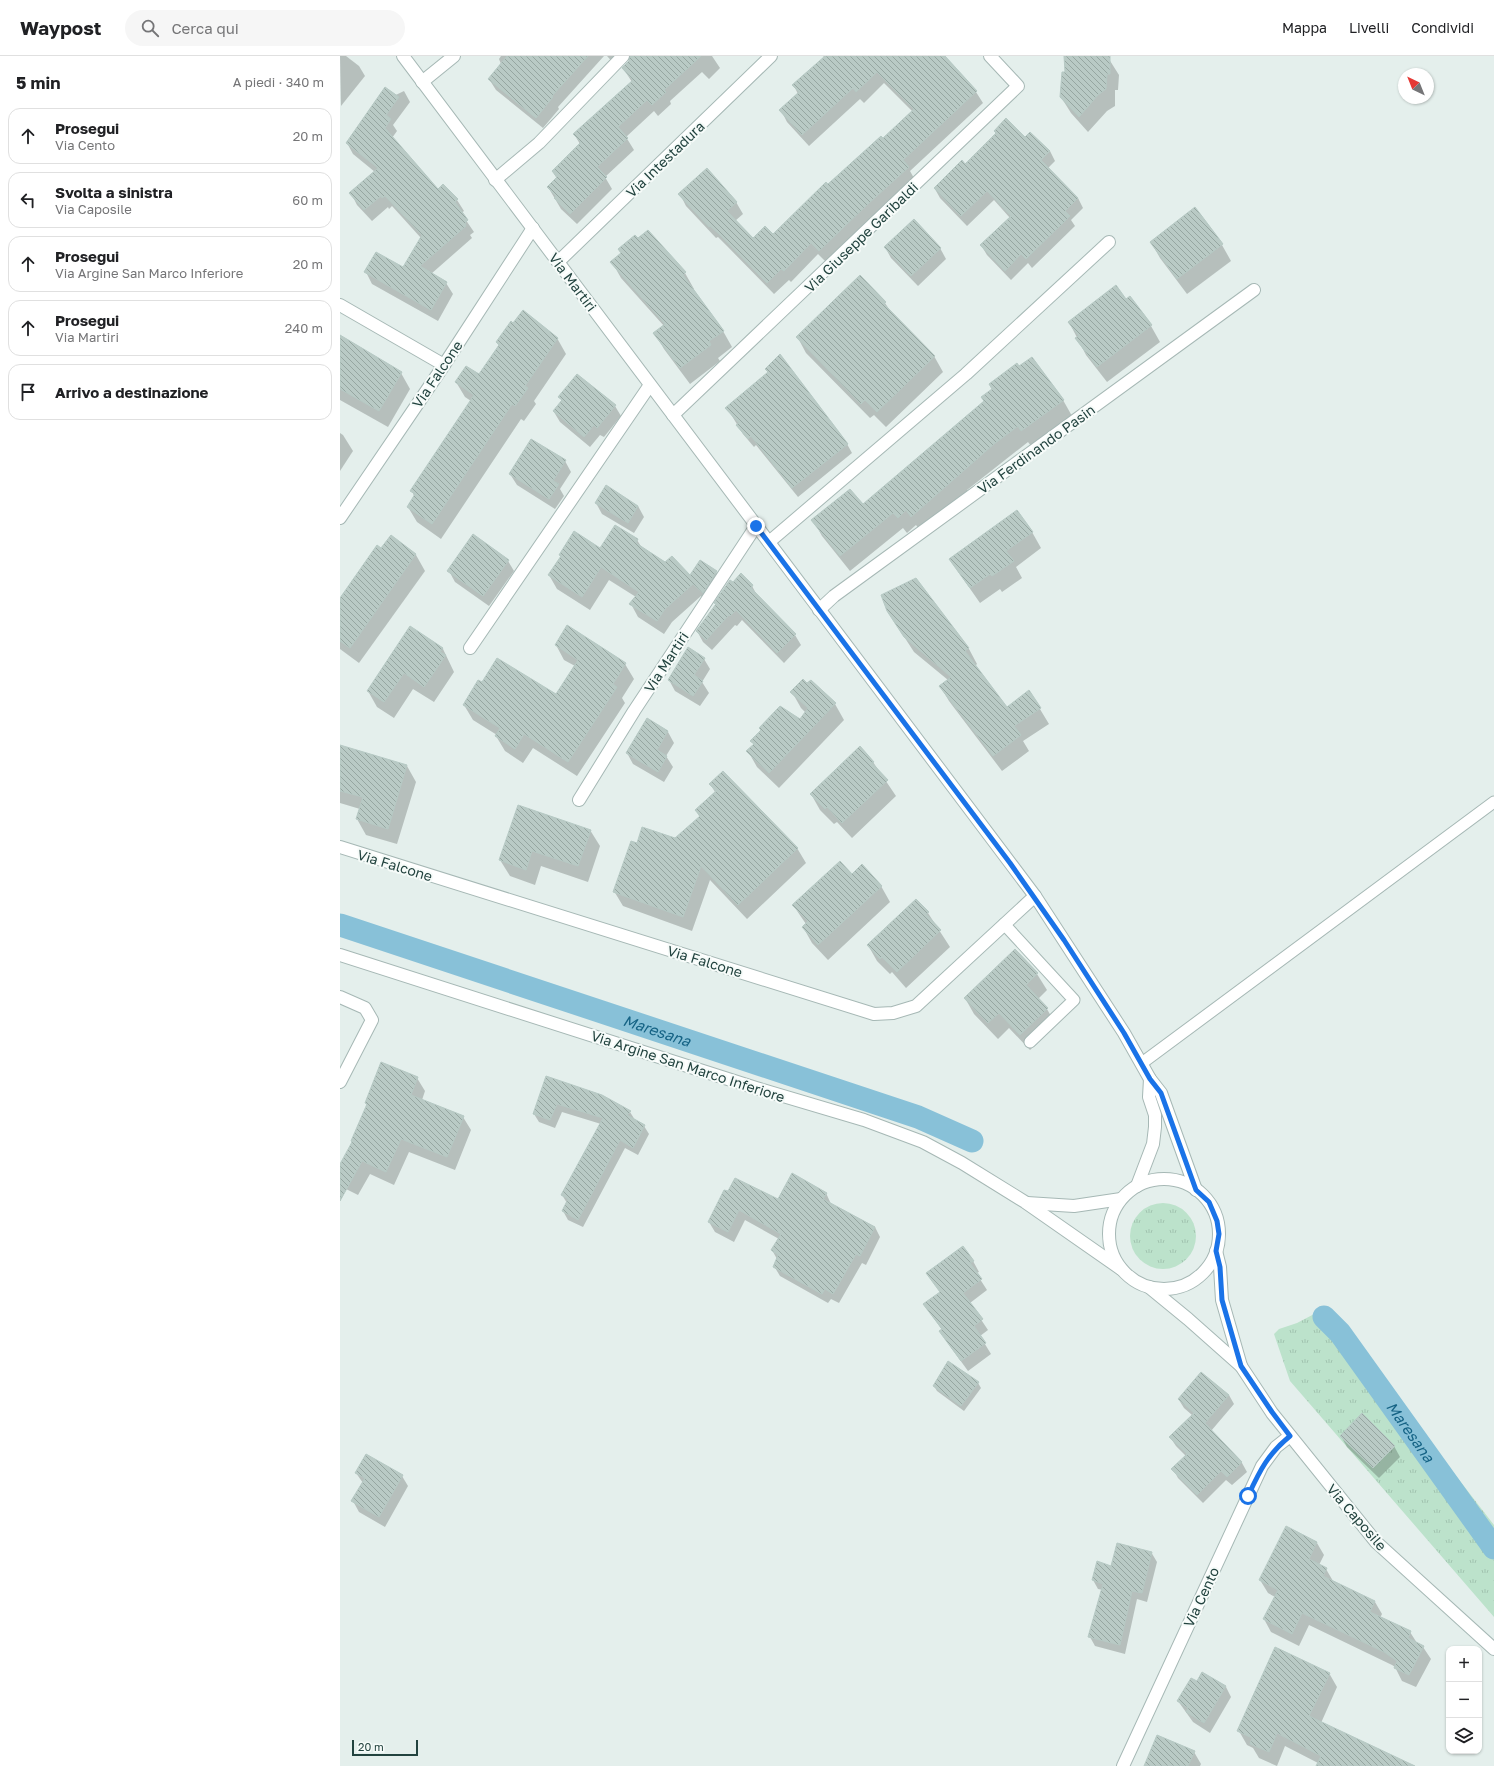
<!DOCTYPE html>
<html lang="it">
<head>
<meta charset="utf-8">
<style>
  body { margin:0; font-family:"Golos Text",sans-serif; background:#f6f6f6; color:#202124 }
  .controls { position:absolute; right:12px; bottom:12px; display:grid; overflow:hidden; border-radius:8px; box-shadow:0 1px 3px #0004 }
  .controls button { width:36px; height:36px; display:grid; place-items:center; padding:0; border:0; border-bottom:1px solid #e0e0e0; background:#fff; color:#202124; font:20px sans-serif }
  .compass { position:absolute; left:1058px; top:12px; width:36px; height:36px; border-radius:50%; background:#fff; box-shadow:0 1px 3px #0004; rotate:317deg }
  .scale { position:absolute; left:12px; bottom:10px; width:66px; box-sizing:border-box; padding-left:4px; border:2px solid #22433f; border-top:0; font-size:11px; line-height:14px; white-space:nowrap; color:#22433f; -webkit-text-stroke:3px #f6fbf9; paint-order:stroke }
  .stop { position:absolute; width:12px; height:12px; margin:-9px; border:3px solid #1a73e8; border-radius:50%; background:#fff }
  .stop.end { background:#1a73e8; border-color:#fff; box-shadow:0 1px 4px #0008 }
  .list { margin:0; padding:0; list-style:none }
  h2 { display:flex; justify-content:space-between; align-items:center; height:52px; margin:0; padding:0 16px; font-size:17px }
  h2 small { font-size:13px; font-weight:400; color:#757577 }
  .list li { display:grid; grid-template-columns:26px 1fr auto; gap:12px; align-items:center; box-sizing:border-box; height:56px; margin:0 8px 8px; padding:0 8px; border:1px solid #e0e0e0; border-radius:12px }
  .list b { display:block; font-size:15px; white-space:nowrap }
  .list p { margin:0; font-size:13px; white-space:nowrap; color:#757577 }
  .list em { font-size:13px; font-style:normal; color:#757577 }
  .icon { flex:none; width:22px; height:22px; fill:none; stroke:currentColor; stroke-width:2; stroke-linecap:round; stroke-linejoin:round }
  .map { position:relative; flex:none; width:1154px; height:1710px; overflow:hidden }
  header { display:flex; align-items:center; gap:24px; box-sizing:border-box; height:56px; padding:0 20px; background:#fff; border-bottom:1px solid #e0e0e0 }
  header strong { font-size:19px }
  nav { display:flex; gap:22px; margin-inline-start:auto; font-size:14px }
  .search { width:280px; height:36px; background:#f6f6f6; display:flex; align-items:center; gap:10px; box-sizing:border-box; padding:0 14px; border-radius:22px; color:#757577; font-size:15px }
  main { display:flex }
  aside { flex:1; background:#fff }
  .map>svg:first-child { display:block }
</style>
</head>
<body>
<header>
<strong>Waypost</strong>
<div class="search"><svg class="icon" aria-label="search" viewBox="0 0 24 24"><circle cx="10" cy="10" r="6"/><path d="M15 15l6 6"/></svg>Cerca qui</div>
<nav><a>Mappa</a><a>Livelli</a><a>Condividi</a></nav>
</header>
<main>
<aside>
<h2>5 min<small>A piedi · 340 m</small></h2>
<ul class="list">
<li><svg class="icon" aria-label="ahead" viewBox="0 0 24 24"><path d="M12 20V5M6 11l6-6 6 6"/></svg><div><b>Prosegui</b><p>Via Cento</p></div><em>20 m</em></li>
<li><svg class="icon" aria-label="left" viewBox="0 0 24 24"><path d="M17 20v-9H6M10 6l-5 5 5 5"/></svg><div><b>Svolta a sinistra</b><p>Via Caposile</p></div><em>60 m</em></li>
<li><svg class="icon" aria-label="ahead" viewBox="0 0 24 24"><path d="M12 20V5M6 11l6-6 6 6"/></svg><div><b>Prosegui</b><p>Via Argine San Marco Inferiore</p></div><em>20 m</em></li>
<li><svg class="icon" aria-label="ahead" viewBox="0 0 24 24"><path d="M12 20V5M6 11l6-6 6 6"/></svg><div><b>Prosegui</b><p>Via Martiri</p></div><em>240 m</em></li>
<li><svg class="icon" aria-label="arrive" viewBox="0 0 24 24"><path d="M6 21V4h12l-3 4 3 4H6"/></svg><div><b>Arrivo a destinazione</b></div></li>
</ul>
</aside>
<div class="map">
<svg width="1154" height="1710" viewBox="0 0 1154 1710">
  <defs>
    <pattern id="grass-tufts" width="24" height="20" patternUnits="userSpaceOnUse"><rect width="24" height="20" fill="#bce2cb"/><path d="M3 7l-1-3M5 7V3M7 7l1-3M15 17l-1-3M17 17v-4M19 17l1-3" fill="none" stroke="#a1c3af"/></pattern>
    <pattern id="building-back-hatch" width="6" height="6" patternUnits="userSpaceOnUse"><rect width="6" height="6" fill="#b9cac5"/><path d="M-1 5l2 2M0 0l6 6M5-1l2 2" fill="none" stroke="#96a6a1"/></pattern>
  </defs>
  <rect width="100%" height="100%" fill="#e4efec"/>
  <!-- grass -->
  <g fill="url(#grass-tufts)">
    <circle cx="823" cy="1180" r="33"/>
    <path d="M978 1256 987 1257 994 1262 1154 1469V1561L950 1325 934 1278 939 1273 957 1267Z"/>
  </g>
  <!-- shadow -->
  <g fill="#0003">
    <path d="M0 0H6L19 10 25 20 1 50Z"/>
    <path d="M161 0H264L218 51 219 53 203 72 156 34 149 23 161 8 159 3Z"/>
    <path d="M267 0H372L380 12 369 23 362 16 330 45 331 48 318 60 314 55 286 81 294 94 265 121 272 133 237 168 221 153 208 131 217 123 213 116 240 88 234 78 292 26 283 12 290 4H287L278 12Z"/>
    <path d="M483 0H605L636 36 643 47 570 115 575 124 486 206 478 198 451 226 449 224 434 238 387 190 378 181 376 182 346 150 340 138 396 146 403 158 395 165 413 183 433 179 573 56 544 27 524 47 520 43 469 90 447 66 441 54 458 38 454 30 485 2Z"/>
    <path d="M725 0H767L779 19 778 34H775V50L767 55 748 76 731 57 721 41 726 17Z"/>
    <path d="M64 35 70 46 53 69 57 75 52 82 98 135 117 144 124 155 121 157 134 176 130 179 132 182 91 218 106 227 113 238 98 265 32 228 26 216 64 213 81 182 52 150 49 153 48 151 32 165 17 149 11 137 35 116 13 98 7 87 33 50Z"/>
    <path d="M685 82 710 95 715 105 708 112 738 142 743 152 731 164 735 170 692 212 688 207 671 224 647 199 641 189 670 162 654 144 627 170 600 142 595 133 625 109Z"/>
    <path d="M811 186 882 189 891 205 847 238 820 202Z"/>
    <path d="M545 191 600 192 606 203 578 230 551 202Z"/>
    <path d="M272 206 345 217 354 233 353 234 383 275 392 291 378 302 380 305 350 328 324 293 315 277 324 270 281 222Z"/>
    <path d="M786 245 811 270 820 286 767 326 746 299 729 266Z"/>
    <path d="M545 247 551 256 594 300 603 316 546 371 534 359 530 362 466 297 458 282Z"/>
    <path d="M0 282 61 317 70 333 48 371 0 344Z"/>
    <path d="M217 282 226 298 194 345 196 348 184 365 181 363 101 483 77 466 68 451 74 440 72 435 131 345 125 341 116 326 139 319 159 290 157 287Z"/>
    <path d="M426 313 507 388 512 397 458 441 416 389 414 391 403 378 387 352 428 317Z"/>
    <path d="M220 341 275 350 281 360 264 381 260 379 250 391 220 366 214 356 222 346Z"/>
    <path d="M642 341 723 344 732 360 691 390 688 386 627 434 628 436 581 476 576 469 567 477 563 472 510 515 482 480 473 464 523 450 645 346Z"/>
    <path d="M0 377 3 379 13 395 0 415Z"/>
    <path d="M225 405 231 416 220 433 224 440 215 453 177 429 170 418Z"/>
    <path d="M256 447 298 450 304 461 294 477 262 458Z"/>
    <path d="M692 476 701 492 676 511 682 522 662 536 660 533 640 547 610 504Z"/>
    <path d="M51 481 76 499 85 515 19 607 0 593V543Z"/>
    <path d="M297 484 302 492 350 521 361 505 376 516 384 529 371 549 361 540 332 566 324 578 298 561 291 548 296 541 269 524 250 554 217 533 209 519 221 501 220 499 260 494Z"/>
    <path d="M168 505 174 515 149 550 115 526 109 515Z"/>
    <path d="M576 524 629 593 637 608 635 610 667 652 689 635 709 668 683 685 689 695 662 715 609 645 600 630 608 624 574 596 552 562Z"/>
    <path d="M393 527 412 530 418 541 455 579 461 589 444 607 402 564 397 570 395 569 372 594 363 586 357 575Z"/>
    <path d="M227 570 285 608 294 623 282 642 285 647 237 720 193 692 183 707 165 695 156 680 157 679 133 664 124 649 216 639 235 610 224 604 216 589Z"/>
    <path d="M70 572 103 593 114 616 94 646 73 633 54 662 37 651 28 635Z"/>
    <path d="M364 603 370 613 362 626 369 637 360 650 335 635 329 624Z"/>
    <path d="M452 636 495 648 504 664 439 732 417 711 408 695 414 689 412 685 421 675 420 672 460 664 466 657 461 652Z"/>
    <path d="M307 664 328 676 334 687 326 700 333 711 324 726 293 708 287 697Z"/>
    <path d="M0 690 67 710 76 726 57 788 26 779 17 763 20 753 0 747Z"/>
    <path d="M533 706 556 740 512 782 497 766 494 768 480 754 471 738Z"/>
    <path d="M370 728 457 792 466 807 407 863 370 824 352 875 283 850 274 835 297 788 335 783 360 762 356 754 375 736Z"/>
    <path d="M250 774 260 790 248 826 201 810 195 829 170 820 160 804Z"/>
    <path d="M512 819 541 830 550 846 488 904 472 887 463 871 466 868 453 849Z"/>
    <path d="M576 844 588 857 610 891 566 932 552 916 550 918 537 905 528 889Z"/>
    <path d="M675 895 697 918 707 934 698 943 707 953 716 969 690 994 669 972 658 983 634 958 625 942Z"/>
    <path d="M207 1021 261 1040 290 1056 295 1064 304 1070 309 1078 298 1099 285 1092 243 1171 228 1164 223 1155 227 1147 222 1139 261 1068 222 1056 215 1072 199 1066 194 1058Z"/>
    <path d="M77 1022 85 1035 82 1044 123 1061 131 1074 115 1114 69 1096 54 1129 30 1118 18 1139 4 1132 0 1125V1110L13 1087 28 1050 26 1047Z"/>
    <path d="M385 1135 438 1145 486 1137 491 1148 535 1171 540 1181 526 1209 522 1207 499 1247 491 1243 488 1247 440 1220 434 1210 437 1203 432 1194 439 1183 405 1164 394 1186 375 1176 369 1166Z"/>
    <path d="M633 1205 639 1216 636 1217 647 1234 630 1247 648 1274 640 1280 651 1298 628 1315 607 1286 602 1274 585 1249 601 1237 588 1217Z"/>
    <path d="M608 1307 638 1327 641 1332 624 1355 597 1335 594 1330Z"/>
    <path d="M889 1339 894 1348 871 1375 902 1407 907 1416 892 1429 886 1424 863 1447 838 1422 833 1413 846 1400 836 1390 830 1381 852 1359 844 1352 839 1344Z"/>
    <path d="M1001 1380 1054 1390 1060 1401 1039 1422 1007 1391Z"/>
    <path d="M16 1417 62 1420 68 1430 45 1471 19 1456 13 1445 23 1427Z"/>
    <path d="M977 1487 984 1499 979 1509 986 1513 993 1525 1035 1546 1042 1558 1040 1562 1070 1576 1077 1587 1083 1591 1091 1603 1076 1631 1062 1625 1055 1611 1052 1609 969 1569 959 1590 931 1576 924 1563 935 1541 928 1537 920 1524Z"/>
    <path d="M811 1496 817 1506 807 1546 797 1543 785 1598 755 1590 750 1581 763 1534 758 1533 753 1524 772 1511Z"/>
    <path d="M989 1617 997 1631 981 1667 1070 1710H977L978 1707 945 1690 937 1710 919 1702 913 1692 907 1689 899 1675Z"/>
    <path d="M857 1627 886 1631 891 1641 870 1677 853 1666 838 1645Z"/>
    <path d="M854 1696 861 1708 860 1710H805Z"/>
  </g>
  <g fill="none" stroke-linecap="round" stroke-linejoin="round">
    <!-- canal -->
    <g stroke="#88c1d8" stroke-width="23">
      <path id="s1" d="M0 869 578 1061 632 1085"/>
      <path id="s2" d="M984 1261 1000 1277 1154 1492"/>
    </g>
  </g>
  <!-- building -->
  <g fill="url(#building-back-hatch)" stroke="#b6c9c4">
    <path d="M167 0H248L212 40 213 41 196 62 148 23Z"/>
    <path d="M290 0H361L324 34 326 36 312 49 307 44 278 71 288 82 257 111 267 121 230 158 214 142 216 140 207 131 217 121 212 115 241 86 233 78 293 24 282 12 289 5Z"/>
    <path d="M485 0H605L637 35 563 104 569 111 528 148 479 195 471 187 444 215 441 213 427 227 379 178 370 170 369 171 338 138 367 112 397 146 387 155 413 182 425 170 433 178 486 126 488 128 541 80 543 82 574 53 537 16 516 36 513 32 462 79 439 54 459 36 452 29Z"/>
    <path d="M724 0H770V18H767L766 33 758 39 739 61 720 41 722 16H725Z"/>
    <path d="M45 31 59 41 46 59 51 63 45 72 98 133 103 128 118 143 115 146 128 164 125 167 126 170 80 210 107 226 91 254 24 216 36 196 63 211 82 179 45 140 42 142 41 140 24 154 9 137 38 112 6 87Z"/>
    <path d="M666 62 685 81 690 76 710 95 701 104 738 142 725 155 730 160 686 203 681 198 665 215 640 189 671 160 647 135 621 160 594 132 622 104 625 108 656 77 654 75Z"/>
    <path d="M855 151 883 188 837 223 810 186Z"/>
    <path d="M574 163 601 192 571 220 544 191Z"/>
    <path d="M308 174 346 216 343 219 384 275 369 285 371 289 340 312 313 277 325 268 270 206 281 197 278 193 295 179 298 182Z"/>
    <path d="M520 219 546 246 544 248 595 300 537 356 525 344 521 348 456 281Z"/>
    <path d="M776 229 786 243 790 240 812 269 757 311 735 282 739 280 728 266Z"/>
    <path d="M183 254 218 282 185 330 188 332 175 350 172 348 92 468 67 451 75 438 70 435 134 339 115 326 126 310 139 318 159 289 156 286 171 265 173 267Z"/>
    <path d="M0 279 62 316 39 355 0 333Z"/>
    <path d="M440 298 508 388 452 432 411 380 408 383 396 369 399 367 385 352 428 316 425 313Z"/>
    <path d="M692 301 724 344 681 375 678 370 654 388 571 461 566 454 558 462 553 457 500 500 471 464 510 433 523 448 644 345 641 341 652 333 649 328 677 307 679 310Z"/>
    <path d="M237 318 276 349 257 372 254 369 244 381 213 355 222 344 218 341Z"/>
    <path d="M191 383 226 404 213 425 219 428 209 443 169 418Z"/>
    <path d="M266 429 298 450 288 467 255 447Z"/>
    <path d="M677 454 693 476 666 495 674 505 652 520 650 518 630 532 609 503Z"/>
    <path d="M275 469 298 483 296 487 325 506 332 500 350 519 360 504 377 515 363 537 353 528 325 553 317 565 289 548 299 536 261 511 242 541 208 519 221 500 219 499 234 475 260 492Z"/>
    <path d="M133 478 169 504 143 540 107 515Z"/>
    <path d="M51 479 76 498 10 592 0 585V542L37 489 41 492Z"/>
    <path d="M401 517 413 529 411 532 456 578 437 597 396 554 390 560 389 559 366 584 356 575 376 548 374 547 390 524 393 526Z"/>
    <path d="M576 522 629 592 625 595 667 651 689 634 701 652 674 670 681 679 653 700 599 630 611 621 564 581 547 555 541 539Z"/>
    <path d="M227 569 286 607 273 628 277 631 228 706 184 678 175 693 155 680 160 672 123 649 138 624 142 626 157 602 216 638 238 604 215 589Z"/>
    <path d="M70 570 103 592 100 596 106 599 84 631 64 617 44 646 27 635Z"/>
    <path d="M348 591 365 602 354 619 363 625 353 640 328 624Z"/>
    <path d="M463 623 467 627 471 624 496 647 429 717 406 695 414 688 410 685 421 674 419 672 440 650 460 663 468 652 450 636Z"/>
    <path d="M307 662 328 675 317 694 327 700 318 716 286 697Z"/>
    <path d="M0 689 67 709 48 773 16 763 23 741 0 735Z"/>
    <path d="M520 690 534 706 532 707 548 724 502 767 487 751 485 753 470 738Z"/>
    <path d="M383 715 458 792 398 849 361 810 343 861 273 836 291 785 297 787 302 771 335 782 360 760 355 754 376 735 369 728Z"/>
    <path d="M178 749 251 774 238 810 192 795 186 814 159 804Z"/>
    <path d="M500 805 512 818 522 808 542 830 478 889 462 871 468 865 452 849Z"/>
    <path d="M576 843 589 856 586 858 601 874 557 916 542 901 540 903 527 889Z"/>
    <path d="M675 893 698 917 686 929 708 952 680 979 659 957 648 967 624 942Z"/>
    <path d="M41 1006 78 1021 71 1039 124 1060 107 1101 61 1083 46 1116 22 1105 0 1145V1108L12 1086 11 1085 27 1048 25 1047Z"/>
    <path d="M206 1020 262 1039 291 1055 287 1059 305 1069 293 1092 280 1084 238 1164 222 1155 228 1143 221 1139 263 1062 217 1048 210 1064 193 1058Z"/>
    <path d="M452 1117 487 1137 483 1143 535 1171 520 1200 516 1198 493 1238 485 1233 482 1238 433 1211 438 1199 431 1194 441 1178 399 1154 388 1176 368 1166 384 1134 388 1135 395 1122 438 1143Z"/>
    <path d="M623 1190 634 1205 630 1207 642 1223 623 1237 643 1263 634 1270 646 1287 621 1305 599 1275 602 1273 583 1248 600 1236 586 1217Z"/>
    <path d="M608 1305 639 1326 621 1350 593 1330Z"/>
    <path d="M861 1316 889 1339 865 1367 861 1363 902 1406 887 1421 881 1415 857 1439 831 1413 847 1398 829 1381 854 1357 838 1343Z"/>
    <path d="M1022 1357 1055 1390 1033 1412 1000 1380Z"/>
    <path d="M26 1398 63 1419 39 1461 11 1445 25 1422 15 1417Z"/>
    <path d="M946 1470 977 1486 969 1503 987 1512 983 1520 1035 1545 1030 1556 1071 1575 1068 1582 1084 1590 1069 1619 1054 1612 1057 1605 1044 1596 962 1557 952 1578 923 1563 938 1534 919 1524Z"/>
    <path d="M777 1487 812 1496 802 1537 792 1535 780 1589 748 1581 763 1528 752 1524 757 1505 771 1510Z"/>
    <path d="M935 1591 990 1617 969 1660 1075 1710H976L981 1700 937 1677 929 1696 910 1688 912 1682 897 1675Z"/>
    <path d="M862 1616 886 1630 864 1667 846 1656 848 1652 837 1645 851 1622 857 1625Z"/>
    <path d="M817 1679 855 1695 848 1710H804Z"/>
  </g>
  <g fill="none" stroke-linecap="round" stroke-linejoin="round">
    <defs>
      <g id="service">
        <path d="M664 868 734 944 690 986"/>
        <path d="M802 1007 1154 746"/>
      </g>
      <g id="minor">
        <path d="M82 26 114 0"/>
        <path d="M155 124 199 87 283 0"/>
        <path d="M218 206 431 0"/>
        <path d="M0 249 104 309"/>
        <path d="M333 359 678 30 650 0"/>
        <path d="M0 462 104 309 193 172"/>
        <path d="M429 486 626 318 769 186"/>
        <path d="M479 554 494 540 914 234"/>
        <path d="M130 592 310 329"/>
        <path d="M239 744 294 655 416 470"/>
        <path d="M0 791 534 958 553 957 576 950 695 840"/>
        <path d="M0 941 25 952 32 964 0 1026"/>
        <path d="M783 1710 922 1410 936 1391 950 1380"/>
      </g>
      <g id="tertiary">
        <path d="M63 0 695 840 784 977 810 1023 821 1037 856 1134"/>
        <path d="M0 899 416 1032 524 1064 583 1086 622 1107 685 1146 781 1213"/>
        <circle cx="824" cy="1178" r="55"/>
        <path d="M797 1130 813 1088 815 1071V1059L809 1041 810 1023"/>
        <path d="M687 1147 734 1150 781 1143"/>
        <path d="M876 1195 880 1211 882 1244 901 1310"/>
        <path d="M809 1231 848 1263 901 1310 932 1357 1036 1486 1154 1593"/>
      </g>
    </defs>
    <!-- service casing -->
    <use href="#service" stroke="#a6b8b5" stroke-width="13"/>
    <!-- minor casing -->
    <use href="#minor" stroke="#a6b8b5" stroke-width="14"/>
    <!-- tertiary casing -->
    <use href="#tertiary" stroke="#a6b8b5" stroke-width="14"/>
    <!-- service -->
    <use href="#service" stroke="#fff" stroke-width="11"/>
    <!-- minor -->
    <use href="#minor" stroke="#fff" stroke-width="12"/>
    <!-- tertiary -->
    <use href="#tertiary" stroke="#fff" stroke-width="12"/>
  </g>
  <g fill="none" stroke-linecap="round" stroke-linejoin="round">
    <!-- route -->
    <path stroke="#1a73e8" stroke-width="5" d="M416 470 670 807 724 884 784 977 810 1023 821 1037 856 1134 869 1146 877 1165 879 1178 876 1195 880 1211 882 1244 901 1310 932 1356 950 1380C928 1398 920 1414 908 1440"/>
  </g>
  <g text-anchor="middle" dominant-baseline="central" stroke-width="4" stroke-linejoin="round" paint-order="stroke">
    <!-- street labels -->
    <g font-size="14" fill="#22433f" stroke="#f6fbf9">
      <text transform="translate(325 103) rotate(-44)">Via Intestadura</text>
      <text transform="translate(521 181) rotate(-44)">Via Giuseppe Garibaldi</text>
      <text transform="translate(233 226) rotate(53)">Via Martiri</text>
      <text transform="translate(97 318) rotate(-56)">Via Falcone</text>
      <text transform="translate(696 393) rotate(-36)">Via Ferdinando Pasin</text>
      <text transform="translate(326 606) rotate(-57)">Via Martiri</text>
      <text transform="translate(55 809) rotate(17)">Via Falcone</text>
      <text transform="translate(365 905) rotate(17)">Via Falcone</text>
      <text transform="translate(348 1010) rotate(18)">Via Argine San Marco Inferiore</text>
      <text transform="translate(1017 1461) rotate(49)">Via Caposile</text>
      <text transform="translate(861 1541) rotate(-65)">Via Cento</text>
    </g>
    <!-- water labels -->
    <g font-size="15" font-style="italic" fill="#156385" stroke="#f6fbf9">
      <text stroke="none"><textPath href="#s1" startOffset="334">Maresana</textPath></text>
      <text stroke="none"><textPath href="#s2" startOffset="144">Maresana</textPath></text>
    </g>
  </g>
</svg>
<div class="controls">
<button>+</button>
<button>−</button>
<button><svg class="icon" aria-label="layers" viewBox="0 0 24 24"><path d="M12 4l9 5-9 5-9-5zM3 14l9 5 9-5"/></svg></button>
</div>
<svg class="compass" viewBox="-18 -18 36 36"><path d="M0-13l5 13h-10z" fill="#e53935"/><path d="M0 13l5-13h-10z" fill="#757577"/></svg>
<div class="scale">20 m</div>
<div class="stop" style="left:908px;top:1440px"></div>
<div class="stop end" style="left:416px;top:470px"></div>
</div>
</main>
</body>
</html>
